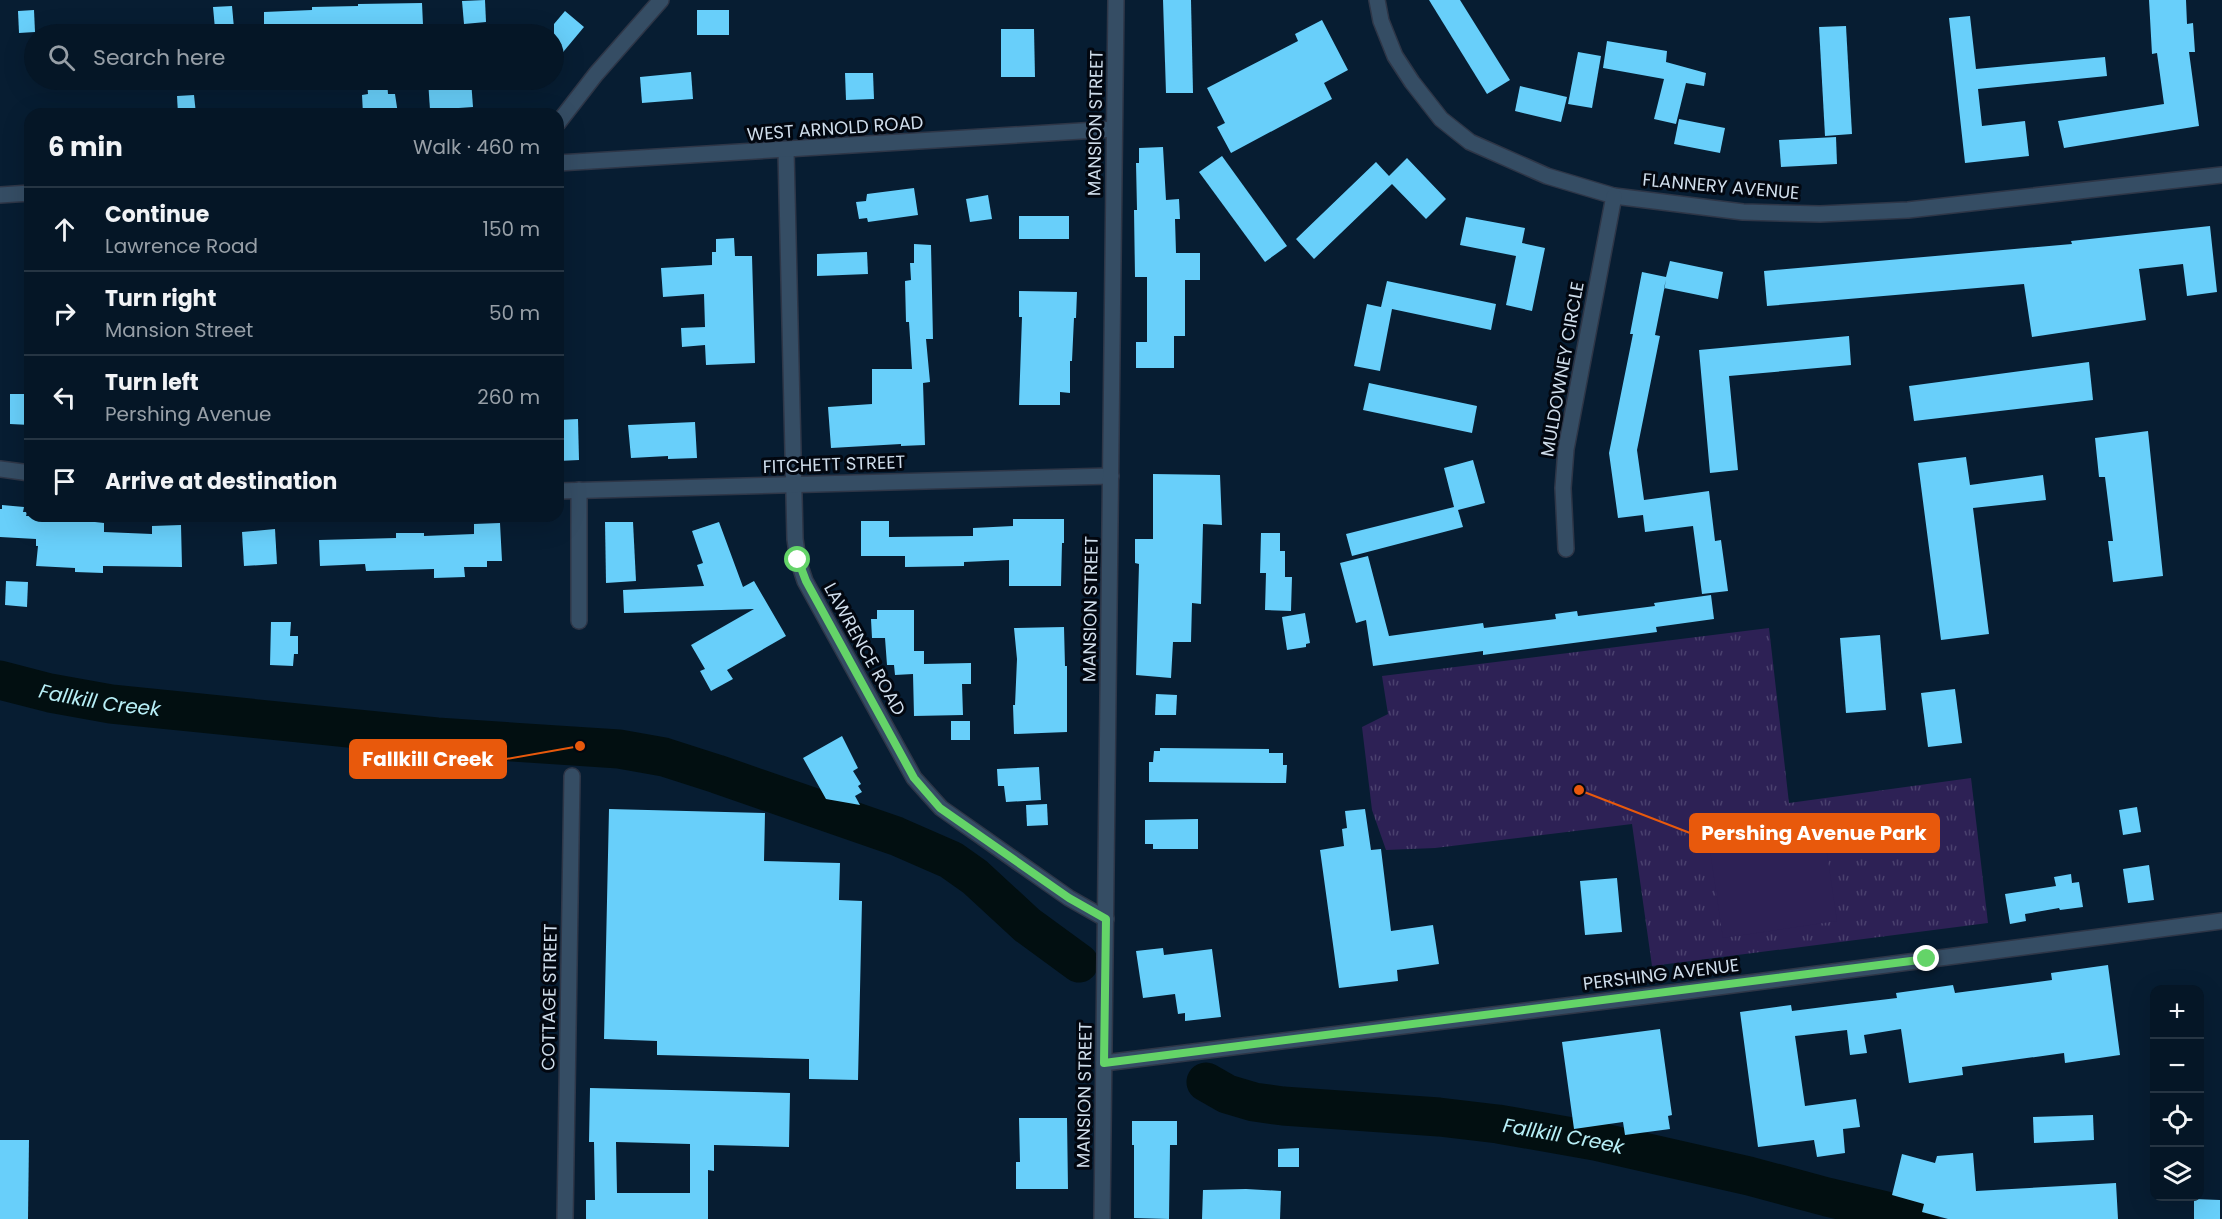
<!DOCTYPE html>
<html lang="en">
<head>
<meta charset="utf-8">
<style>
  body { margin:0; font-family:Poppins,sans-serif; background:#0e1f2e; color:#f1f3f6 }
  .controls { position:absolute; right:18px; bottom:18px; display:grid; overflow:hidden; border-radius:12px; box-shadow:0 6px 24px #0002 }
  .controls button { width:54px; height:54px; display:grid; place-items:center; padding:0; border:0; border-bottom:2px solid #263543; background:#051626; color:#f1f3f6; font:30px sans-serif }
  .stop { position:absolute; width:18px; height:18px; margin:-14px; border:4px solid #64d468; border-radius:50%; background:#fff }
  .stop.end { background:#64d468; border-color:#fff; box-shadow:0 2px 6px #0008 }
  .list { margin:0; padding:0; list-style:none }
  h2 { display:flex; justify-content:space-between; align-items:center; height:78px; margin:0; padding:0 24px; font-size:26px }
  h2 small { font-size:20px; font-weight:400; color:#979fa7 }
  .list li { display:grid; grid-template-columns:39px 1fr auto; gap:18px; align-items:center; box-sizing:border-box; height:84px; padding:0 24px; border-top:2px solid #263543 }
  .list b { display:block; font-size:22px; white-space:nowrap }
  .list p { margin:0; font-size:20px; white-space:nowrap; color:#979fa7 }
  .list em { font-size:20px; font-style:normal; color:#979fa7 }
  .icon { flex:none; width:33px; height:33px; fill:none; stroke:currentColor; stroke-width:2; stroke-linecap:round; stroke-linejoin:round }
  .map { position:relative; flex:none; width:2222px; height:1219px; overflow:hidden }
  .search { position:absolute; background:#051626; box-shadow:0 6px 24px #0002; left:24px; top:24px; width:540px; height:66px; display:flex; align-items:center; gap:15px; box-sizing:border-box; padding:0 21px; border-radius:33px; color:#979fa7; font-size:22px }
  .panel { position:absolute; background:#051626; box-shadow:0 6px 24px #0002; left:24px; top:108px; width:540px; height:414px; border-radius:18px }
  .map>svg:first-child { display:block }
</style>
</head>
<body>
<div class="map">
<svg width="2222" height="1219" viewBox="0 0 2222 1219">
  <defs>
    <pattern id="grass-tufts" width="24" height="20" patternUnits="userSpaceOnUse" patternTransform="scale(1.5)"><rect width="24" height="20" fill="#2d2155"/><path d="M3 7l-1-3M5 7V3M7 7l1-3M15 17l-1-3M17 17v-4M19 17l1-3" fill="none" stroke="#4a416e"/></pattern>
  </defs>
  <rect width="100%" height="100%" fill="#071d32"/>
  <!-- grass -->
  <path fill="url(#grass-tufts)" d="M1769 628 1789 803 1971 778 1988 923 1652 966 1632 824 1435 848 1386 850 1372 810 1362 727 1388 714 1382 676Z"/>
  <!-- garden -->
  <path fill="#2d2155" d="M1822 820 1837 921 1723 938 1708 837Z"/>
  <g fill="none" stroke-linecap="round" stroke-linejoin="round">
    <!-- river -->
    <g stroke="#020f11" stroke-width="39">
      <path id="s1" d="M0 680 50 693 111 704 437 737 619 749 664 757 717 774 896 836 951 860 975 877 1027 925 1079 963"/>
      <path id="s2" d="M1206 1082 1227 1094 1254 1102 1283 1106 1439 1117 1498 1124 1595 1141 1749 1176 1827 1197 1920 1219"/>
    </g>
  </g>
  <!-- building -->
  <g fill="#68cffa" fill-rule="evenodd">
    <path d="M485 0 486 22 464 24 462 1Z"/>
    <path d="M1163 0H1191L1193 93H1166Z"/>
    <path d="M1429 0H1460L1510 80 1487 94Z"/>
    <path d="M2149 0H2186L2187 24 2193 23 2195 52H2189L2199 126 2064 148 2058 121 2164 104 2157 53 2152 54Z"/>
    <path d="M422 3 423 25 264 31V12L312 10V7L358 6V4Z"/>
    <path d="M232 6 234 28 215 29 213 7Z"/>
    <path d="M34 10 35 32 19 33 18 11Z"/>
    <rect x="697" y="10" width="32" height="25"/>
    <path d="M565 11 584 27 554 63V24Z"/>
    <path d="M1970 16 1976 69 2105 57 2107 76 1978 89 1982 126 2025 121 2029 156 1965 163 1949 18Z"/>
    <path d="M1322 20 1348 70 1324 83 1332 99 1231 153 1217 127 1225 123 1207 88 1298 41 1295 34Z"/>
    <path d="M1846 26 1852 134 1825 136 1819 27Z"/>
    <path d="M1001 29H1034L1035 77H1001Z"/>
    <path d="M1607 41 1667 51 1666 62 1706 73 1704 86 1686 83 1676 124 1654 119 1664 79 1603 68Z"/>
    <path d="M1578 52 1601 56 1592 108 1568 104Z"/>
    <path d="M691 72 693 99 642 103 640 77Z"/>
    <path d="M845 73H873L874 99 846 100Z"/>
    <path d="M387 80 388 94H395L398 114H363L362 95 368 94 367 81Z"/>
    <path d="M428 80H471L473 107 430 110Z"/>
    <path d="M1520 86 1567 97 1561 122 1515 111Z"/>
    <path d="M194 95 196 114H178L177 96Z"/>
    <path d="M1679 119 1725 128 1720 153 1674 144Z"/>
    <path d="M1836 137 1837 164 1781 167 1779 140Z"/>
    <path d="M1163 147 1166 200 1179 199 1180 219H1175L1176 253H1200V280H1185V336H1174V368H1136V342H1147V277H1135L1134 210H1137L1136 163H1139V148Z"/>
    <path d="M1222 156 1287 246 1265 262 1199 172Z"/>
    <path d="M1407 158 1446 199 1426 219 1392 184 1314 259 1296 239 1376 162 1389 176Z"/>
    <path d="M914 188 918 215 868 222 867 218 859 219 856 202 866 201 867 194Z"/>
    <path d="M988 195 992 219 970 222 966 199Z"/>
    <rect x="1019" y="216" width="50" height="23"/>
    <path d="M1466 217 1525 228 1522 243 1545 248 1532 311 1506 305 1516 256 1460 245Z"/>
    <path d="M2210 226 2217 292 2187 296 2183 264 2139 269 2146 320 2032 337 2024 284 1767 306 1764 271 2072 244 2071 241Z"/>
    <path d="M734 238 735 256H752L755 363 706 365 705 345 682 347 681 328 705 327 704 294 663 297 661 268 712 265V252H716V239Z"/>
    <path d="M914 244 931 245 933 339H926L930 382 923 383 925 445 901 446V444L831 448 828 407 872 404V369H912L909 322H906L905 281 911 280 910 263H914Z"/>
    <path d="M867 252 868 274 817 276V254Z"/>
    <path d="M1670 261 1723 272 1718 299 1664 288 1666 280 1655 335 1660 336 1637 450 1644 500 1709 491 1715 541 1721 540 1728 591 1702 594 1693 526 1645 532 1643 515 1618 518 1609 453 1633 334H1630L1642 272 1666 277Z"/>
    <path d="M1387 281 1496 304 1491 330 1392 309 1380 371 1354 366 1367 304 1381 307Z"/>
    <path d="M1019 291 1077 292 1076 318H1074L1072 361H1070V393L1060 392V405H1019L1022 317H1019Z"/>
    <path d="M1849 336 1851 365 1729 376 1738 470 1710 473 1699 350Z"/>
    <path d="M2089 362 2093 400 1914 421 1909 386Z"/>
    <path d="M1369 383 1477 406 1472 433 1363 410Z"/>
    <path d="M10 394H30V425L10 424Z"/>
    <path d="M578 419 579 460 558 461V420Z"/>
    <path d="M695 422 697 458 668 459V456L631 458 628 425Z"/>
    <path d="M2148 431 2163 576 2113 582 2108 541H2113L2105 477H2099L2095 438Z"/>
    <path d="M1966 457 1970 485 2043 475 2046 500 1973 508 1989 634 1941 640 1918 463Z"/>
    <path d="M1473 460 1485 503 1458 510 1463 527 1352 556 1346 534 1454 507 1444 468Z"/>
    <path d="M1153 474 1220 475 1222 525 1203 524 1201 604 1192 603 1191 642H1173L1171 678 1136 675 1139 564 1135 563V539H1153Z"/>
    <path d="M2 505 24 507 23 512H27L26 516H65V519H95V522L104 523V532L152 534V526L181 525 182 567 103 566V573L75 572V568L36 566 38 546H36V539L0 537V509H2Z"/>
    <path d="M1013 519H1064V543H1062L1061 586H1009V560L964 562V566L905 567V556H861V521H889V537L973 536V528L1013 526Z"/>
    <path d="M605 522H633L636 581 606 583Z"/>
    <path d="M719 522 743 587 754 581 786 636 727 670 733 679 711 691 700 671 705 669 691 645 754 609 624 613 623 590 704 586 697 565 703 563 692 531Z"/>
    <path d="M500 523 502 561H487V567H464L465 577 434 578V569L366 571 365 564 320 566 319 540 396 538V533H424V536L474 534V524Z"/>
    <path d="M275 529 277 564 244 566 242 532Z"/>
    <path d="M1261 533H1280V551H1285V577H1292L1291 611 1265 610 1266 573H1260Z"/>
    <path d="M1368 556 1389 636 1483 623 1484 628 1556 619 1555 614 1577 611 1578 616 1655 606 1654 603 1711 595 1714 619 1656 627 1657 632 1483 655V651L1373 666 1366 620 1356 623 1340 563Z"/>
    <path d="M6 581 28 582 27 607 5 605Z"/>
    <path d="M877 610H914V651H924V664L971 663V684H962L963 715 914 716 913 674 895 675 894 665H887L885 638H872L871 619H877Z"/>
    <path d="M1305 613 1310 643 1306 644V647L1287 650 1282 617Z"/>
    <path d="M271 622H291L290 636H298V654H294L293 666 270 665Z"/>
    <path d="M1064 627 1065 666H1067V732L1014 734 1013 705H1015L1017 659 1014 628Z"/>
    <path d="M1880 635 1886 710 1846 713 1840 638Z"/>
    <path d="M1955 689 1962 743 1928 747 1921 693Z"/>
    <path d="M1156 694 1177 695 1176 715H1155Z"/>
    <rect x="951" y="721" width="19" height="19"/>
    <path d="M842 736 858 768 853 771 861 784 858 786 862 792 855 796 860 805 826 799 803 758Z"/>
    <path d="M1160 748 1269 749V753H1283V765H1287L1286 783 1149 782V762H1153L1154 751H1160Z"/>
    <path d="M1039 767 1041 800 1006 802 1004 786H998L997 769Z"/>
    <path d="M1047 804 1048 825 1027 826 1026 805Z"/>
    <path d="M2137 807 2141 832 2123 835 2119 810Z"/>
    <path d="M609 809 765 813 764 861 840 863 839 900 862 901 858 1080 809 1079V1059L657 1055V1041L604 1039Z"/>
    <path d="M1365 809 1371 850 1381 849 1391 931 1433 925 1439 964 1397 970 1398 981 1339 988 1320 850 1344 846 1342 829 1347 828 1345 811Z"/>
    <path d="M1198 819V849H1153V844H1145V820Z"/>
    <path d="M2149 865 2154 900 2128 903 2123 869Z"/>
    <path d="M2071 874 2072 883 2079 882 2083 907 2060 910 2059 908 2025 914 2026 921 2010 924 2005 894 2056 886 2054 877Z"/>
    <path d="M1617 878 1622 932 1585 935 1580 881Z"/>
    <path d="M1163 948 1164 955 1212 949 1221 1017 1185 1021V1013L1178 1014 1175 994 1143 998 1136 951Z"/>
    <path d="M2108 965 2120 1055 2065 1063 2064 1053 1962 1067 1963 1075 1909 1083 1901 1029 1864 1035 1867 1053 1850 1055 1847 1030 1795 1036 1805 1106 1856 1099 1860 1127 1843 1129 1845 1153 1817 1157 1814 1140 1758 1147 1740 1012 1791 1005 1792 1011 1847 1004 1897 998 1896 993 1953 985 1955 993 2052 980 2051 973Z"/>
    <path d="M1660 1029 1672 1115 1668 1116 1670 1129 1625 1135 1623 1122 1574 1129 1562 1042Z"/>
    <path d="M590 1088 790 1093 789 1147 714 1145V1171L708 1170V1219H586V1200H595L594 1142H589ZM616 1142 690 1144V1193H617Z"/>
    <path d="M2093 1115 2094 1140 2034 1143 2033 1117Z"/>
    <path d="M1019 1118H1067L1068 1189H1016V1162H1020Z"/>
    <path d="M1132 1121H1177V1145H1170L1169 1219 1134 1218V1145H1132Z"/>
    <path d="M0 1140H29L28 1219H0Z"/>
    <path d="M1299 1148V1167H1278V1149Z"/>
    <path d="M1973 1153 1976 1191 2116 1183 2118 1219H1948L1922 1212 1924 1204 1892 1195 1902 1154 1935 1163 1937 1156Z"/>
    <path d="M1246 1189 1281 1191 1280 1219H1202L1203 1190Z"/>
    <path d="M2194 1199 2220 1200V1219H2194Z"/>
  </g>
  <g fill="none" stroke-linecap="round" stroke-linejoin="round">
    <defs>
      <g id="minor">
        <path d="M1377 0 1381 21 1395 56 1412 82 1441 119 1470 142 1547 176 1614 196 1743 212 1820 214 1908 210 2222 175"/>
        <path d="M558 123 596 74 661 0"/>
        <path d="M786 151 795 539 798 560 805 581 914 778 941 808 1069 898 1106 919"/>
        <path d="M558 163 1114 129"/>
        <path d="M0 195 30 193"/>
        <path d="M0 469 30 473"/>
        <path d="M558 491 1111 476"/>
        <path d="M1566 549 1563 488 1566 449 1614 196"/>
        <path d="M579 621V490"/>
        <path d="M1104 1063 1687 991 2222 921"/>
        <path d="M565 1219 572 776"/>
        <path d="M1102 1219 1116 0"/>
      </g>
    </defs>
    <!-- minor casing -->
    <use href="#minor" stroke="#2e3647" stroke-width="18"/>
    <!-- minor -->
    <use href="#minor" stroke="#354d64" stroke-width="15"/>
  </g>
  <g fill="none" stroke-linecap="round" stroke-linejoin="round">
    <!-- route -->
    <path stroke="#64d468" stroke-width="8" d="M798 560 806 581 914 778 940 808 1069 898 1106 919 1104 1063 1927 959"/>
  </g>
  <g text-anchor="middle" dominant-baseline="central" stroke-width="6" stroke-linejoin="round" paint-order="stroke">
    <!-- street labels -->
    <g font-size="18" fill="#cfddeb" stroke="#020710">
      <text transform="translate(1095 123) rotate(-89)">MANSION STREET</text>
      <text transform="translate(835 128) rotate(-4)">WEST ARNOLD ROAD</text>
      <text transform="translate(1721 186) rotate(5)">FLANNERY AVENUE</text>
      <text transform="translate(1562 369) rotate(-80)">MULDOWNEY CIRCLE</text>
      <text transform="translate(834 464) rotate(-2)">FITCHETT STREET</text>
      <text transform="translate(1090 609) rotate(-89)">MANSION STREET</text>
      <text transform="translate(865 649) rotate(61)">LAWRENCE ROAD</text>
      <text transform="translate(1661 974) rotate(-7)">PERSHING AVENUE</text>
      <text transform="translate(549 997) rotate(-89)">COTTAGE STREET</text>
      <text transform="translate(1084 1095) rotate(-89)">MANSION STREET</text>
    </g>
    <!-- water labels -->
    <g font-size="20" font-style="italic" fill="#b8eff7" stroke="#020710">
      <text stroke="none"><textPath href="#s1" startOffset="102">Fallkill Creek</textPath></text>
      <text stroke="none"><textPath href="#s2" startOffset="364">Fallkill Creek</textPath></text>
    </g>
  </g>
  <!-- callouts -->
  <path fill="none" stroke="#e8590c" stroke-width="2" d="M580 746L506 759M1579 790L1690 833"/>
  <g fill="#e8590c" stroke="#020710" stroke-width="2">
    <circle cx="580" cy="746" r="6"/>
    <circle cx="1579" cy="790" r="6"/>
  </g>
  <g fill="#e8590c" stroke="#e8590c" stroke-width="2">
    <rect x="350" y="740" width="156" height="38" rx="6"/>
    <rect x="1690" y="814" width="249" height="38" rx="6"/>
  </g>
  <g font-size="20" text-anchor="middle" font-weight="bold" fill="#fff">
    <text x="428" y="766">Fallkill Creek</text>
    <text x="1814" y="840">Pershing Avenue Park</text>
  </g>
</svg>
<div class="controls">
<button>+</button>
<button>−</button>
<button><svg class="icon" aria-label="locate" viewBox="0 0 24 24"><circle cx="12" cy="12" r="6"/><path d="M12 2v4M12 18v4M2 12h4M18 12h4"/></svg></button>
<button><svg class="icon" aria-label="layers" viewBox="0 0 24 24"><path d="M12 4l9 5-9 5-9-5zM3 14l9 5 9-5"/></svg></button>
</div>
<div class="stop" style="left:798px;top:560px"></div>
<div class="stop end" style="left:1927px;top:959px"></div>
<div class="search"><svg class="icon" aria-label="search" viewBox="0 0 24 24"><circle cx="10" cy="10" r="6"/><path d="M15 15l6 6"/></svg>Search here</div>
<section class="panel">
<h2>6 min<small>Walk · 460 m</small></h2>
<ul class="list">
<li><svg class="icon" aria-label="ahead" viewBox="0 0 24 24"><path d="M12 20V5M6 11l6-6 6 6"/></svg><div><b>Continue</b><p>Lawrence Road</p></div><em>150 m</em></li>
<li><svg class="icon" aria-label="right" viewBox="0 0 24 24"><path d="M7 20v-9h11M14 6l5 5-5 5"/></svg><div><b>Turn right</b><p>Mansion Street</p></div><em>50 m</em></li>
<li><svg class="icon" aria-label="left" viewBox="0 0 24 24"><path d="M17 20v-9H6M10 6l-5 5 5 5"/></svg><div><b>Turn left</b><p>Pershing Avenue</p></div><em>260 m</em></li>
<li><svg class="icon" aria-label="arrive" viewBox="0 0 24 24"><path d="M6 21V4h12l-3 4 3 4H6"/></svg><div><b>Arrive at destination</b></div></li>
</ul>
</section>
</div>
</body>
</html>
